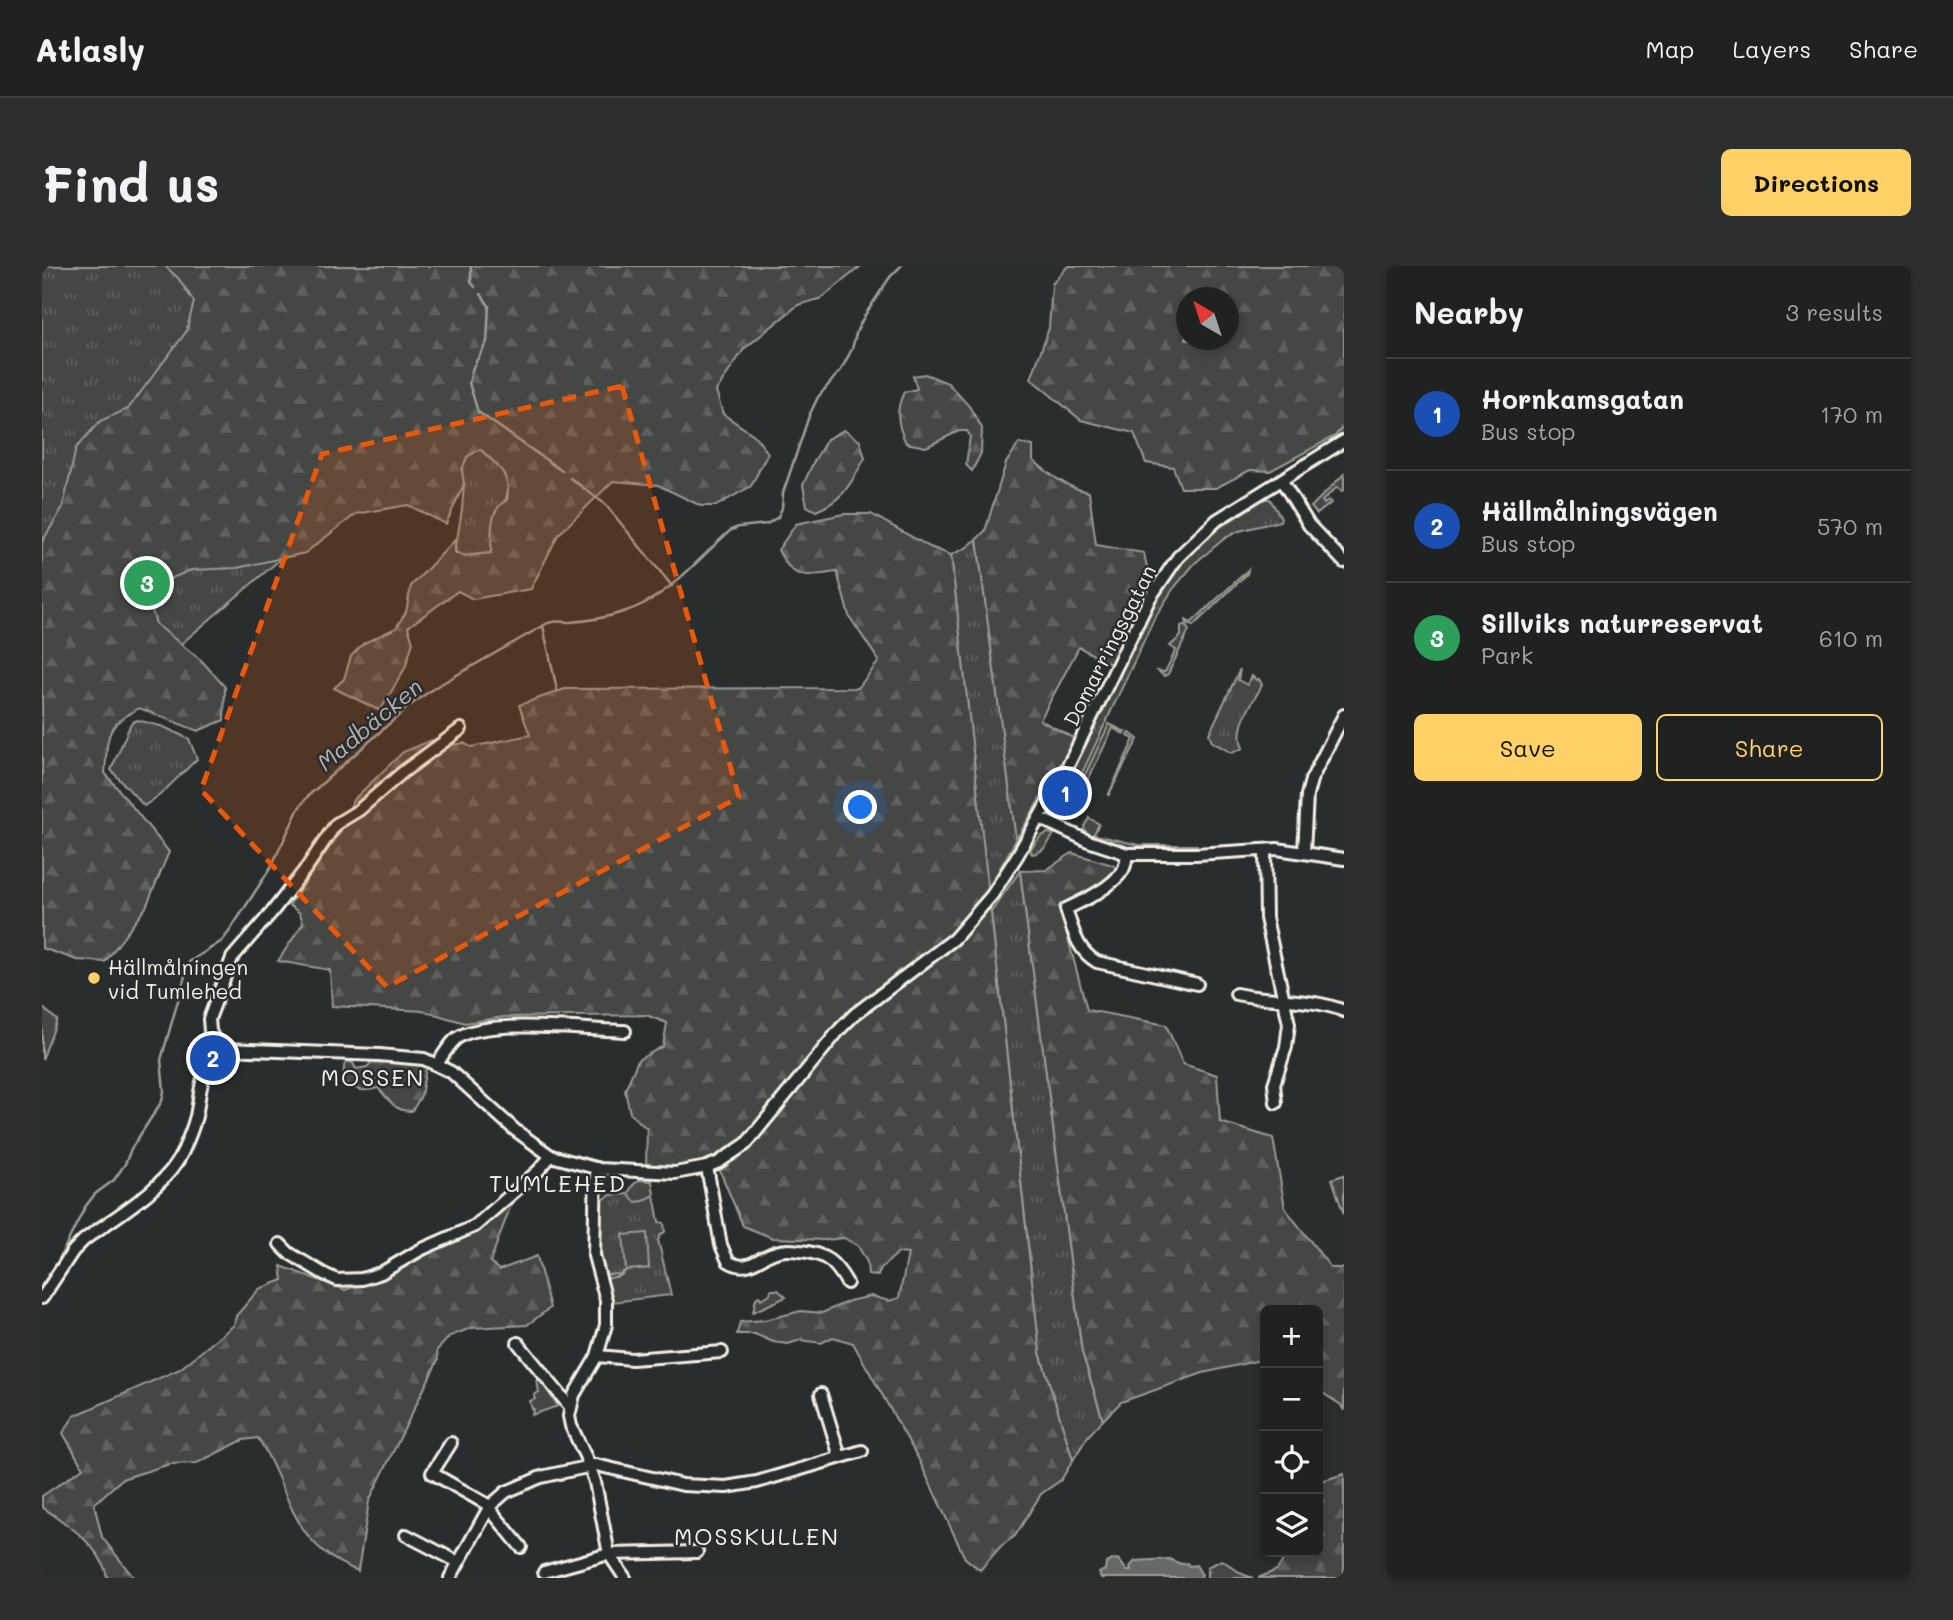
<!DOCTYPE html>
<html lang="en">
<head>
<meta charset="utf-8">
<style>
  body { margin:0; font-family:Mali,sans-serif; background:#2d2f2f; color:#f1f3f6 }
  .controls { position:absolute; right:21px; bottom:21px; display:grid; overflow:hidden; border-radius:10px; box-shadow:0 4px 10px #0003 }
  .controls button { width:63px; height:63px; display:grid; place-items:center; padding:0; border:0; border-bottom:2px solid #3d3f40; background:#202222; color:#f1f3f6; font:35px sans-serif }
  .compass { position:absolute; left:1134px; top:21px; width:63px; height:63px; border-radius:50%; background:#202222; box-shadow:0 4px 10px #0003; rotate:321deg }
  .you { position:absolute; left:819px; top:542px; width:24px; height:24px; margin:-18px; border:5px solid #fff; border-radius:50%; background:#1a73e8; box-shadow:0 0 0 10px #1a73e833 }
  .badge { display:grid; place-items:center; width:46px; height:46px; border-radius:50%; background:#ffd166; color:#fff; font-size:23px; font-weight:700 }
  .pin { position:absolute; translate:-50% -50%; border:4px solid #fff; box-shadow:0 2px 7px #0006 }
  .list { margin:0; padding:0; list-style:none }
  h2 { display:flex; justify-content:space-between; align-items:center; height:91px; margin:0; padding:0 28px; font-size:30px }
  h2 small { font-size:23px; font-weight:400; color:#a2a4a5 }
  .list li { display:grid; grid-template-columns:46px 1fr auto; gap:21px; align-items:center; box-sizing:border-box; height:112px; padding:0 28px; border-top:2px solid #3d3f40 }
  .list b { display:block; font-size:26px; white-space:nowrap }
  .list p { margin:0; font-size:23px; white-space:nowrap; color:#a2a4a5 }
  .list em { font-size:23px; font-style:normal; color:#a2a4a5 }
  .actions { display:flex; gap:14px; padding:21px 28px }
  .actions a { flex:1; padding:16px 0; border:2px solid #ffd166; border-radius:10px; text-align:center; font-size:24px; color:#ffd166 }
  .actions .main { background:#ffd166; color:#111 }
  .icon { flex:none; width:38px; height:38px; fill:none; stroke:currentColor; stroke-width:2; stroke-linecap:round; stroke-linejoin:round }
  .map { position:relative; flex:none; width:1302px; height:1312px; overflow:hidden; border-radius:10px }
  header { display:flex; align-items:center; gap:42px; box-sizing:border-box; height:98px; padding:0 35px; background:#202222; border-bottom:2px solid #3d3f40 }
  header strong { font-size:33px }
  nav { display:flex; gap:38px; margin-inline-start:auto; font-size:24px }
  .intro { display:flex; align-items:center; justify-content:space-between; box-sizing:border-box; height:168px; padding:0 42px }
  h1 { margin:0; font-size:49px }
  .button { padding:18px 32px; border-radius:10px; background:#ffd166; color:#111; font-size:24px; font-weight:700 }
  main { display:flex; gap:42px; padding:0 42px }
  aside { flex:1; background:#202222; border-radius:10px; box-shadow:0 4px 10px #0003 }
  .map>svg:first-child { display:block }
</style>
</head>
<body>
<header>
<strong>Atlasly</strong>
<nav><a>Map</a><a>Layers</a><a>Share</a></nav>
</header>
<div class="intro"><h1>Find us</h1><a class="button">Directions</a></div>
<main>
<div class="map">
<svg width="1302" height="1312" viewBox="0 0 1302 1312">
  <defs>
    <pattern id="grass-tufts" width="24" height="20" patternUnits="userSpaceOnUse" patternTransform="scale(1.75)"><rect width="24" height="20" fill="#444645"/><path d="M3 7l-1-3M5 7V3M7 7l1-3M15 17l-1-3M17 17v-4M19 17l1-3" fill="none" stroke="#606160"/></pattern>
    <pattern id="forest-firs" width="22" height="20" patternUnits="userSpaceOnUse" patternTransform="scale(1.75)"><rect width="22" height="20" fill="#444645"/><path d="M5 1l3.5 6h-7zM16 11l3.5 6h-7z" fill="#606160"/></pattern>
  </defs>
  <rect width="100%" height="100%" fill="#2a2d2e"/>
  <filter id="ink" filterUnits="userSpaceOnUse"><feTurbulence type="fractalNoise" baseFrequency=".0143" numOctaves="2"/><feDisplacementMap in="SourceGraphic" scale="14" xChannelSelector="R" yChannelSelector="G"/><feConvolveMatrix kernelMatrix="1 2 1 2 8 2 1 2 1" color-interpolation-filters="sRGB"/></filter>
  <g filter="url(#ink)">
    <!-- grass -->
    <g fill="url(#grass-tufts)" stroke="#9c9c96" stroke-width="2">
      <path d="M0 0H367L356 193 65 441 0 573Z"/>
      <path d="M438 183 460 204 467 221 449 287 423 290 413 286 420 243 422 218 419 204 425 191Z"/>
      <path d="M1302 208V224L1300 225 1295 221 1280 235 1282 238 1287 234 1289 237 1275 248 1269 241Z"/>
      <path d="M1222 233H1228L1239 252 1238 255 1197 265 1183 272 1153 297 1131 323 1112 353 1034 520 1026 519 1031 505 1109 340 1127 311 1168 268Z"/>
      <path d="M935 273 974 574 946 623 909 289 924 282Z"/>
      <path d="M1206 304 1205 308 1151 360 1145 358 1144 354 1149 357Z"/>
      <path d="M1142 359 1147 364 1126 408 1122 410 1116 405 1123 406 1134 384 1128 380 1139 370V360Z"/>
      <path d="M1198 403 1196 414 1205 419 1210 410 1214 414 1217 413 1220 419C1211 437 1191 462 1201 482L1190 487 1170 476 1167 468Z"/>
      <path d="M95 454 122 461 147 473 155 493 118 529 102 540 69 504 89 457Z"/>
      <path d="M1067 458 1084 466 1082 468 1071 462 1045 516 1042 515 1041 518 1039 517Z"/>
      <path d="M1088 467 1096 473 1066 530 1092 473 1086 470Z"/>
      <path d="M1047 552 1057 558 1050 572 1043 566 1042 561Z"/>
      <path d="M1006 567 1012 568C1006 578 1002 586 990 588L988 584 999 570Z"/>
      <path d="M1054 569 1097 579H1155V585H1103L1052 574Z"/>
      <path d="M978 605 1040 1086 1061 1154 1046 1170 1031 1194 998 1087 949 646Z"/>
      <path d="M586 928 601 935 612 929 617 956 622 957 623 966 619 968 616 974 629 1029 570 1036 563 1013 578 1010 586 1003 607 1002 582 969 584 1004 578 1008 561 1009 556 985V937L569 929Z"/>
      <path d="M729 1024H736L744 1031 711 1046 714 1032 717 1030 719 1033 728 1028Z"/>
      <path d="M497 1113 507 1122 505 1124 516 1140 490 1149 492 1143H490L488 1135 493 1133 492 1129 497 1126 495 1115Z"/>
    </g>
    <!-- forest -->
    <g fill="url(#forest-firs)" stroke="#9c9c96" stroke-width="2" fill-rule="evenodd">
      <path d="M123 0H819L780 32 756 39 702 83 674 125 681 148 712 169 726 187 709 220 674 240H659L616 219 571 215 516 269 489 323 431 333 416 325 366 361 371 376 363 402 338 445 292 422 302 413 309 390 322 377 354 362 364 346 369 320 413 274V287L423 290 449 287C450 269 446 243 465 234 470 208 455 199 438 183L425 191 420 204 422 218 404 258 366 239 314 248 263 287 195 302 149 304 104 323 114 358 160 395 183 421 182 454 156 465 97 442C62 461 66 469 63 507L127 586 104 641 63 696 35 694 0 682V276L21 241 34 182 58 155 86 143 144 66 152 36 136 12Z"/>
      <path d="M1026 0H1302V161L1293 170 1228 205 1208 204 1174 222H1139L1131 201 1104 197 1092 167 1039 154 989 113 1007 62 1010 18ZM1144 32H1186V74H1144Z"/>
      <path d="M883 108 906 117 927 140 940 162 939 187 930 205 924 199 928 170 925 165H917L884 181 864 177C855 159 853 144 862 126L875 123 871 110Z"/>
      <path d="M802 164 818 175 823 192C809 217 802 234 774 245L765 240 761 219 771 197 785 173Z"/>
      <path d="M977 177 991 180V194C1008 209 1025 222 1047 226L1054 279 1102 287 1106 306 1070 399 1037 381 998 454 1033 473 974 574 935 273 943 265 964 197Z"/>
      <path d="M802 248H829L888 281 909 289 998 1087 1031 1194 1019 1214 999 1228 973 1270 959 1280 938 1304 923 1292 877 1194 811 1077 791 1071 779 1077 759 1074 746 1078 731 1076 713 1068H695L698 1056 723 1054 759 1045 780 1047 807 1035 829 1030 847 1035 857 1032 866 988 856 987 839 1002 836 1010 826 1009 825 996 816 980 802 972 783 974 731 972 701 960 673 893 640 901 604 900 605 863 588 847 583 824 596 794 621 780 625 757 604 749 462 751 423 757 382 745 290 740 288 704 236 695 261 657 258 647 247 639 298 567 311 534 361 486 390 474 411 479 422 477 429 481 488 469 477 439 523 423 816 422 837 395 807 350 795 306C762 310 752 316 736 284L754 258Z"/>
      <path d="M1030 587 1071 599 1074 603 1050 625 1018 642 1045 744 1124 759 1141 798 1175 809 1178 856 1231 872 1243 942 1289 1002H1302V1145L1299 1139 1276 1124V1044H1223V1093L1161 1107 1079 1136 1061 1154 1040 1086 978 605 1004 604Z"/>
      <path d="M0 741 15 754 0 794Z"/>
      <path d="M362 792 380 797 384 802 379 830 370 845C352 846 347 833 336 822 320 827 313 824 301 814L302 800 305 795 311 797 314 803 325 801 331 795Z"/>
      <path d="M597 914 610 915 612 929 601 935 593 936 586 928 590 920Z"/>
      <path d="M473 928 448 996 457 1004 495 990 508 1042 485 1059 429 1062 408 1070 395 1084 396 1094 327 1235 316 1305C247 1279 250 1226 216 1172L201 1174 155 1197 128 1198 80 1213 52 1238 60 1271 92 1312H65C61 1281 24 1257 0 1241V1230L41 1202 21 1167 32 1150 138 1103 192 1059 194 1050 217 1023 241 1014 239 1000 303 1024 350 1008 432 963Z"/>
      <path d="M1302 1208V1312H1216L1235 1304 1246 1286H1276V1216Z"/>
      <path d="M1180 1294 1200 1308 1211 1312H1165V1301Z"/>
    </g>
    <!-- pitch -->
    <g fill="#444645" stroke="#9c9c96" stroke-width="2">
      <path d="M1302 909V949L1290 913Z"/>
      <path d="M605 967 607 1002 584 1004 581 969Z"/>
    </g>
    <!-- water -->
    <path fill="#676866" stroke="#9f9f9a" stroke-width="2" d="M1073 1293 1077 1294 1085 1305H1089L1088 1301 1093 1295 1127 1293 1139 1298 1145 1297 1147 1300 1154 1299 1160 1309 1158 1312H1059L1057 1307 1063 1304 1064 1297Z"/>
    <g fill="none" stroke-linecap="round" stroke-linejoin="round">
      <!-- stream -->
      <g stroke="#9f9f9a" stroke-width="2.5">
        <path d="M429 0V16L433 21"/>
        <path d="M439 28 447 40 445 76 431 101 427 117 436 146 520 205"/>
        <path d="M528 212 563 238 630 320"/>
        <path d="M501 360 515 424"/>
        <path d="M0 1019 15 997 43 941 53 928 72 914 83 898 89 883 120 835 122 825 119 794 147 696 180 675 187 666 229 601 257 542 266 530 366 441 392 422 506 357C514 354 520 356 528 356 544 355 566 351 581 346 626 333 655 293 689 264L697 261 725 258 736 251 740 242 741 227 767 150 776 131 799 104 810 83 815 64 823 49 848 11 859 0"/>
      </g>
      <defs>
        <g id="minor">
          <path d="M1240 215 1267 259 1302 296"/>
          <path d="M997 552 1046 575 1085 588H1154L1235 583 1302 593"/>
          <path d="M1223 584 1224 652 1247 758 1244 781 1232 818 1234 837"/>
          <path d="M1262 586 1265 529 1269 514 1302 449"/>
          <path d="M1085 588C1084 593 1084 599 1081 604 1071 621 1041 635 1024 643 1031 664 1035 685 1055 696L1155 718"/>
          <path d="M1194 728C1230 736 1268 731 1302 745"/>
          <path d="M178 785 168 765 167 753 190 692 230 646 265 601 294 558 317 544 361 506 419 463"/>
          <path d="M395 798C401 790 407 778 415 772 445 752 545 764 583 765"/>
          <path d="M665 901 679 979 686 995C705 1007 714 993 731 987 740 983 749 984 758 985 783 987 793 996 805 1017"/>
          <path d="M554 902 552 990 564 1034V1059L555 1090 532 1129 527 1150 529 1160 546 1196 553 1216 567 1288 583 1312"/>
          <path d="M238 978 247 987 282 1008 295 1014 320 1013 339 1007 378 984 433 960 496 905 509 890"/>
          <path d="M0 1032 31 985 42 974C73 950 125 922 141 885 146 874 151 862 154 850 159 827 158 795 182 783L337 789 382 793 409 806 473 864 509 890 557 903 633 907 665 901 677 896 704 878 798 763 813 748 912 673 950 629 975 590 1023 506 1108 332 1136 291 1175 254 1302 175"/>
          <path d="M476 1077 528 1141"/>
          <path d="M555 1090 590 1093 680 1086"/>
          <path d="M779 1128 798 1191"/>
          <path d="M409 1177 390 1207 448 1240"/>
          <path d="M446 1241 479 1281"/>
          <path d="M364 1269 416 1296"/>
          <path d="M502 1306 567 1288 655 1286"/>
          <path d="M408 1312 448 1240 464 1226 499 1211 554 1199 641 1219 684 1221 715 1216 820 1185"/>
        </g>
      </defs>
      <!-- minor casing -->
      <use href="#minor" stroke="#f4f1e8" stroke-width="16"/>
      <!-- minor -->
      <use href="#minor" stroke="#2a2d2e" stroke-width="10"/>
    </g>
  </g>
  <!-- marked area -->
  <path fill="#e8590c" fill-opacity="0.2" stroke="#e8590c" stroke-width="5" stroke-dasharray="14 9" stroke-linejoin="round" d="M580 120 697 531 345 721 159 524 280 188Z"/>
  <!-- markers -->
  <circle fill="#ffd166" stroke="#2a2d2e" stroke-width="2.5" cx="52" cy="712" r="7"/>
  <g text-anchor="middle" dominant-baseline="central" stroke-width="5" stroke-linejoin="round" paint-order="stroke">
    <!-- street labels -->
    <g font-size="21" fill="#f4f1e8" stroke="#2a2d2e">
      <text transform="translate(1067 379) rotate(-63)">Domarringsgatan</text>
    </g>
    <!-- poi labels -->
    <g font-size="21" fill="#f4f1e8" stroke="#2a2d2e" text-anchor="start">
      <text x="66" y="700">Hällmålningen<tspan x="66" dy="24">vid Tumlehed</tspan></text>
    </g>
    <!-- water labels -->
    <g font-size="23" font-style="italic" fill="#b5b3ae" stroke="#2a2d2e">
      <text transform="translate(327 458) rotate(-40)">Madbäcken</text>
    </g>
    <!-- neighbourhood labels -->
    <g font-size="23" letter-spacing="2" fill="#f4f1e8" stroke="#2a2d2e">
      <text x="331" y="811">MOSSEN</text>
      <text x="715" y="1270">MOSSKULLEN</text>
    </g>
    <!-- quarter labels -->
    <g font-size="24" letter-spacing="2" fill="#f4f1e8" stroke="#2a2d2e">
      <text x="516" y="916">TUMLEHED</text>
    </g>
  </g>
</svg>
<div class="controls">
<button>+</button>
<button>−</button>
<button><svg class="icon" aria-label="locate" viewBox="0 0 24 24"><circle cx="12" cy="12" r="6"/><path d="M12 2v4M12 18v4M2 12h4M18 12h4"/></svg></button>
<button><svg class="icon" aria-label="layers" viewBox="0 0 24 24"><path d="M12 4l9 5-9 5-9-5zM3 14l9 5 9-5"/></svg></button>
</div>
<svg class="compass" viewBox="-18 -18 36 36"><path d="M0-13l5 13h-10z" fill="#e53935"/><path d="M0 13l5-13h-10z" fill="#a2a4a5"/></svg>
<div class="you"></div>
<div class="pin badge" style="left:1023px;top:527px;background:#1a4fb4">1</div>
<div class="pin badge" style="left:171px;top:792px;background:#1a4fb4">2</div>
<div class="pin badge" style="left:105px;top:317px;background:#2e9e5b">3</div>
</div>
<aside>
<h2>Nearby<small>3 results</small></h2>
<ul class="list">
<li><span class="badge" style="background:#1a4fb4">1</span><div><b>Hornkamsgatan</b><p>Bus stop</p></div><em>170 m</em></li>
<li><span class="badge" style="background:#1a4fb4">2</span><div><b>Hällmålningsvägen</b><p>Bus stop</p></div><em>570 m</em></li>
<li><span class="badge" style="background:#2e9e5b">3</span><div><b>Sillviks naturreservat</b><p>Park</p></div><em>610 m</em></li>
</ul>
<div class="actions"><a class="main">Save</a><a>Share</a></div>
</aside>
</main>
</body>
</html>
